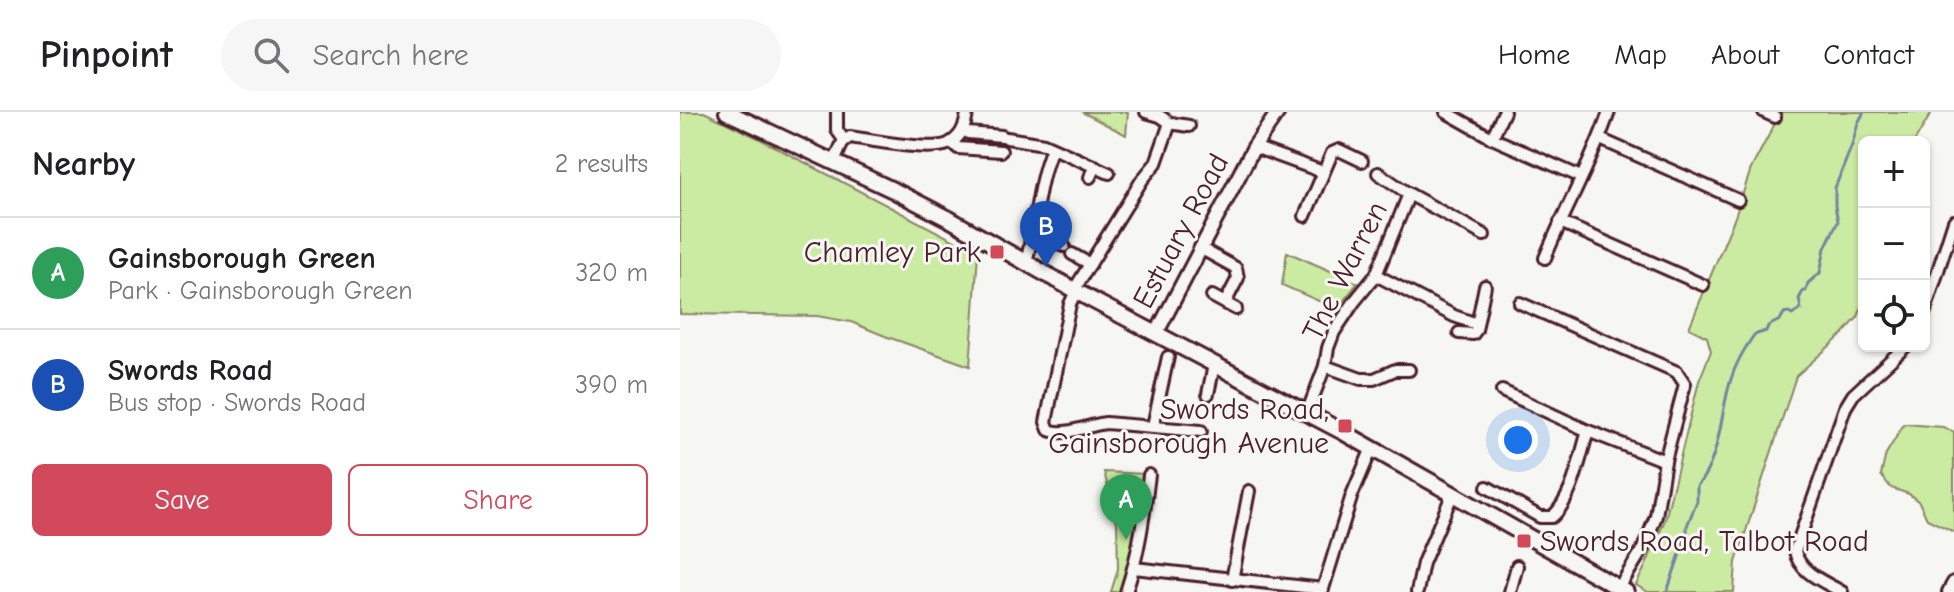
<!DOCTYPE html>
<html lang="en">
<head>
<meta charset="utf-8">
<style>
  body { margin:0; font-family:"Comic Neue",sans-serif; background:#f6f6f6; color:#202124 }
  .controls { position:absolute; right:24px; top:24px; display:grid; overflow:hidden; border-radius:12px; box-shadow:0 2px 6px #0004 }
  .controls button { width:72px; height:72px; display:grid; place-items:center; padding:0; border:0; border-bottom:2px solid #e0e0e0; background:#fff; color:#202124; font:40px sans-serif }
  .you { position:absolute; left:838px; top:328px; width:28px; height:28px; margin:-20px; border:6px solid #fff; border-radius:50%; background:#1a73e8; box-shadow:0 0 0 12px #1a73e833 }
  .badge { display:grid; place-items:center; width:52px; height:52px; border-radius:50%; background:#d1495b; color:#fff; font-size:26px; font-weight:700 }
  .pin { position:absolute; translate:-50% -66px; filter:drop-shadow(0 2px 4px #0008) }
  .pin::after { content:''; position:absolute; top:42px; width:28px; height:24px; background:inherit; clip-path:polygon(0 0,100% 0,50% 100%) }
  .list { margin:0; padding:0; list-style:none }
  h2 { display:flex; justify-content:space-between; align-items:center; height:104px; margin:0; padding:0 32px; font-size:34px }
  h2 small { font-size:26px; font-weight:400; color:#757577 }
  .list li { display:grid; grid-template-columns:52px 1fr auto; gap:24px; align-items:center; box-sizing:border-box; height:112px; padding:0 32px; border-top:2px solid #e0e0e0 }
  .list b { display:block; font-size:30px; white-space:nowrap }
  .list p { margin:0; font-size:26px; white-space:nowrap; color:#757577 }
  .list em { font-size:26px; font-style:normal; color:#757577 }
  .actions { display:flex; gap:16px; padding:24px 32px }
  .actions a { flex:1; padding:18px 0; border:2px solid #d1495b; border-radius:12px; text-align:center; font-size:28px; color:#d1495b }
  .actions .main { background:#d1495b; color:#fff }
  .icon { flex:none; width:44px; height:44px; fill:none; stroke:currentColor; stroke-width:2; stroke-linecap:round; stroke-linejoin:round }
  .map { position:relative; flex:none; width:1274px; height:480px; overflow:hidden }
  header { display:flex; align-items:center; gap:48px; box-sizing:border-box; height:112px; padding:0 40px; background:#fff; border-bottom:2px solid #e0e0e0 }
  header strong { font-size:38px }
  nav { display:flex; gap:44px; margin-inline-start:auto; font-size:28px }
  .search { width:560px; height:72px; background:#f6f6f6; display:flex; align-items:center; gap:20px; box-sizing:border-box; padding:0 28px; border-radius:44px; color:#757577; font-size:30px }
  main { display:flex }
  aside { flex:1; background:#fff }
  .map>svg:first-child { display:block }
</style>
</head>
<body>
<header>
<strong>Pinpoint</strong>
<div class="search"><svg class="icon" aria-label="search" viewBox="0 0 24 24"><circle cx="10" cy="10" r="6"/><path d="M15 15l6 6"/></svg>Search here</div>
<nav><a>Home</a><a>Map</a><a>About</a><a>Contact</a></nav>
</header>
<main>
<aside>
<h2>Nearby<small>2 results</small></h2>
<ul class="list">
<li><span class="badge" style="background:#2e9e5b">A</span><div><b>Gainsborough Green</b><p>Park · Gainsborough Green</p></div><em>320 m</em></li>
<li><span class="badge" style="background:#1a4fb4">B</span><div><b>Swords Road</b><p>Bus stop · Swords Road</p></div><em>390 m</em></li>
</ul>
<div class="actions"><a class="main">Save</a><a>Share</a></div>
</aside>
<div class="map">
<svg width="1274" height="480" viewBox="0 0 1274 480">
  <rect width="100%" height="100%" fill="#f6f6f2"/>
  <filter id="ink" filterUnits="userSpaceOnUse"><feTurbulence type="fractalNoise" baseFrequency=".0125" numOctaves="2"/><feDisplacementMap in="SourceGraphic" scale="16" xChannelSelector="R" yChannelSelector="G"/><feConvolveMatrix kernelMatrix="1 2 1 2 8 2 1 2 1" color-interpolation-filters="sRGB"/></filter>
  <g filter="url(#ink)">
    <!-- green -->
    <g fill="#cbeba3" stroke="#8a8567" stroke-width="2">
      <path d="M0 0H24L78 26 298 141 290 254 205 224 171 210 137 204 0 202Z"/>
      <path d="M402 0H448L446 23Z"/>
      <path d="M1101 0H1252L1234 30H1184V188L1178 205 1163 222 1116 264 1056 450 1054 480H968L956 473 965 455 985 408 1019 269 1031 239 1027 225 1009 216 1055 105 1071 57Z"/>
      <path d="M607 140 678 171 657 197 602 173Z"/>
      <path d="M1224 312 1263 315 1274 320V420L1247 407 1239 390 1229 382 1211 376 1201 363 1206 342Z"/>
      <path d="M424 360 466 362 462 394 451 395 450 402 459 407 452 446 442 480H431L438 457 437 411Z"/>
    </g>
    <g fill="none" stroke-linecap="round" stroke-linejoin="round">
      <!-- stream -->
      <path stroke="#72859f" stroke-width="3" d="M987 480 1007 421V414L1017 389V374C1041 347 1040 300 1051 267 1056 251 1064 237 1074 223L1086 219 1088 214 1100 208 1104 201 1108 200 1112 203 1121 197 1119 187 1123 179H1126L1128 171 1140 161 1145 136 1158 109 1155 94V76L1172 33 1178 11 1184 0"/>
      <defs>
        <g id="minor">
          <path d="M157 0V18L164 28"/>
          <path d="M466 0 480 4 490 11 509 14"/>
          <path d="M766 0 812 26 901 65"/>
          <path d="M1084 0 1095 5"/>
          <path d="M283 18 288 21 322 24"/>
          <path d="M327 26 364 32 429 61"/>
          <path d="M812 26 824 0"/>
          <path d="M920 27 1058 88"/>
          <path d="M272 30 278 36 321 39"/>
          <path d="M574 35 643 60"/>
          <path d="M154 50 163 30 170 25C192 28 249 40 268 32 281 26 286 13 287 0"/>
          <path d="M698 61 729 82 804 123"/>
          <path d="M410 65 415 54"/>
          <path d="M625 104 652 41 659 38 682 49"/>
          <path d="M880 110 1023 173"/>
          <path d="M353 121 384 134"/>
          <path d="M520 136 556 156 558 166 545 191"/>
          <path d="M392 142 410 152"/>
          <path d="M865 146C885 97 912 50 929 0"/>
          <path d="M346 151C356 112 357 72 372 36"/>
          <path d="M696 163 774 204 797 212"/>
          <path d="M394 178 462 68 476 51 490 11"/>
          <path d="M396 179 390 192 366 310 369 318C385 325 408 313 426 311L521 319"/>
          <path d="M532 184 556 197"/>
          <path d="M840 191 997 260 1005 272 985 349 976 404 964 435 939 476"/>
          <path d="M1244 202 1274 109"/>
          <path d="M779 221 793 222 796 218 805 174"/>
          <path d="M645 254 681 267H694L715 258H729"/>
          <path d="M822 279 908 319 985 349"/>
          <path d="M528 282 534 253"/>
          <path d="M627 301 645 254 648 236 654 220 674 190 696 163 729 82"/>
          <path d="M473 314 488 245"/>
          <path d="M807 375 860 405H872C893 387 900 344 908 319"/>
          <path d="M454 456 643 477"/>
          <path d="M552 468 569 379"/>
          <path d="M446 480C459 442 464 403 469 363"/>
          <path d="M642 480 672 383 692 336"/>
          <path d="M737 480 743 451 773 381"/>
          <path d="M830 480 837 454"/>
          <path d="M1162 480C1145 470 1119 461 1115 439L1165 296 1173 283 1226 234"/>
        </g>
        <g id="tertiary">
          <path d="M476 222 574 35 598 0"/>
          <path d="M1269 480 1274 471"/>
        </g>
        <path id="secondary" d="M47 0 215 79 271 108 410 187 663 320 946 480"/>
      </defs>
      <!-- minor casing -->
      <use href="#minor" stroke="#4a1f2b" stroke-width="16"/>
      <!-- tertiary casing -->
      <use href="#tertiary" stroke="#4a1f2b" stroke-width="18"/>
      <!-- secondary casing -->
      <use href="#secondary" stroke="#4a1f2b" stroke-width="20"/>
      <!-- minor -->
      <use href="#minor" stroke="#f6f6f2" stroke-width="10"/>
      <!-- tertiary -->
      <use href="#tertiary" stroke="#f6f6f2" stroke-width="12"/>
      <!-- secondary -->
      <use href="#secondary" stroke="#f6f6f2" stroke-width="14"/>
    </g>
  </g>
  <!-- markers -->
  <g fill="#d1495b" stroke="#f6f6f2" stroke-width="3">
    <rect x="309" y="132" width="16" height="16" rx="4"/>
    <rect x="657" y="306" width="16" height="16" rx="4"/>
    <rect x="836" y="421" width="16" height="16" rx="4"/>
  </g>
  <g text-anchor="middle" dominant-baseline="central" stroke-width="6" stroke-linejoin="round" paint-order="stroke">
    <!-- street labels -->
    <g font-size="30" fill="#4a1f2b" stroke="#f6f6f2">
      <text transform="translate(501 119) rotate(-62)">Estuary Road</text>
      <text transform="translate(665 159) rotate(-63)">The Warren</text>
    </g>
    <!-- poi labels -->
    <g font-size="30" fill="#4a1f2b" stroke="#f6f6f2" text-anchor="end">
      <text x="301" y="140">Chamley Park</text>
      <text x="649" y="297">Swords Road,<tspan x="649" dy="34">Gainsborough Avenue</tspan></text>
      <text x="860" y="429" text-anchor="start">Swords Road, Talbot Road</text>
    </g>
  </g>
</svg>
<div class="controls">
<button>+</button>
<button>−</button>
<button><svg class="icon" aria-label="locate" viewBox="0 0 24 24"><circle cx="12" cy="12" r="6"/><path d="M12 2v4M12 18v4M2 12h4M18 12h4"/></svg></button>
</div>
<div class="you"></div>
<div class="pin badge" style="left:446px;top:428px;background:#2e9e5b">A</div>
<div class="pin badge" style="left:366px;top:155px;background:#1a4fb4">B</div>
</div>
</main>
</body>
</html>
